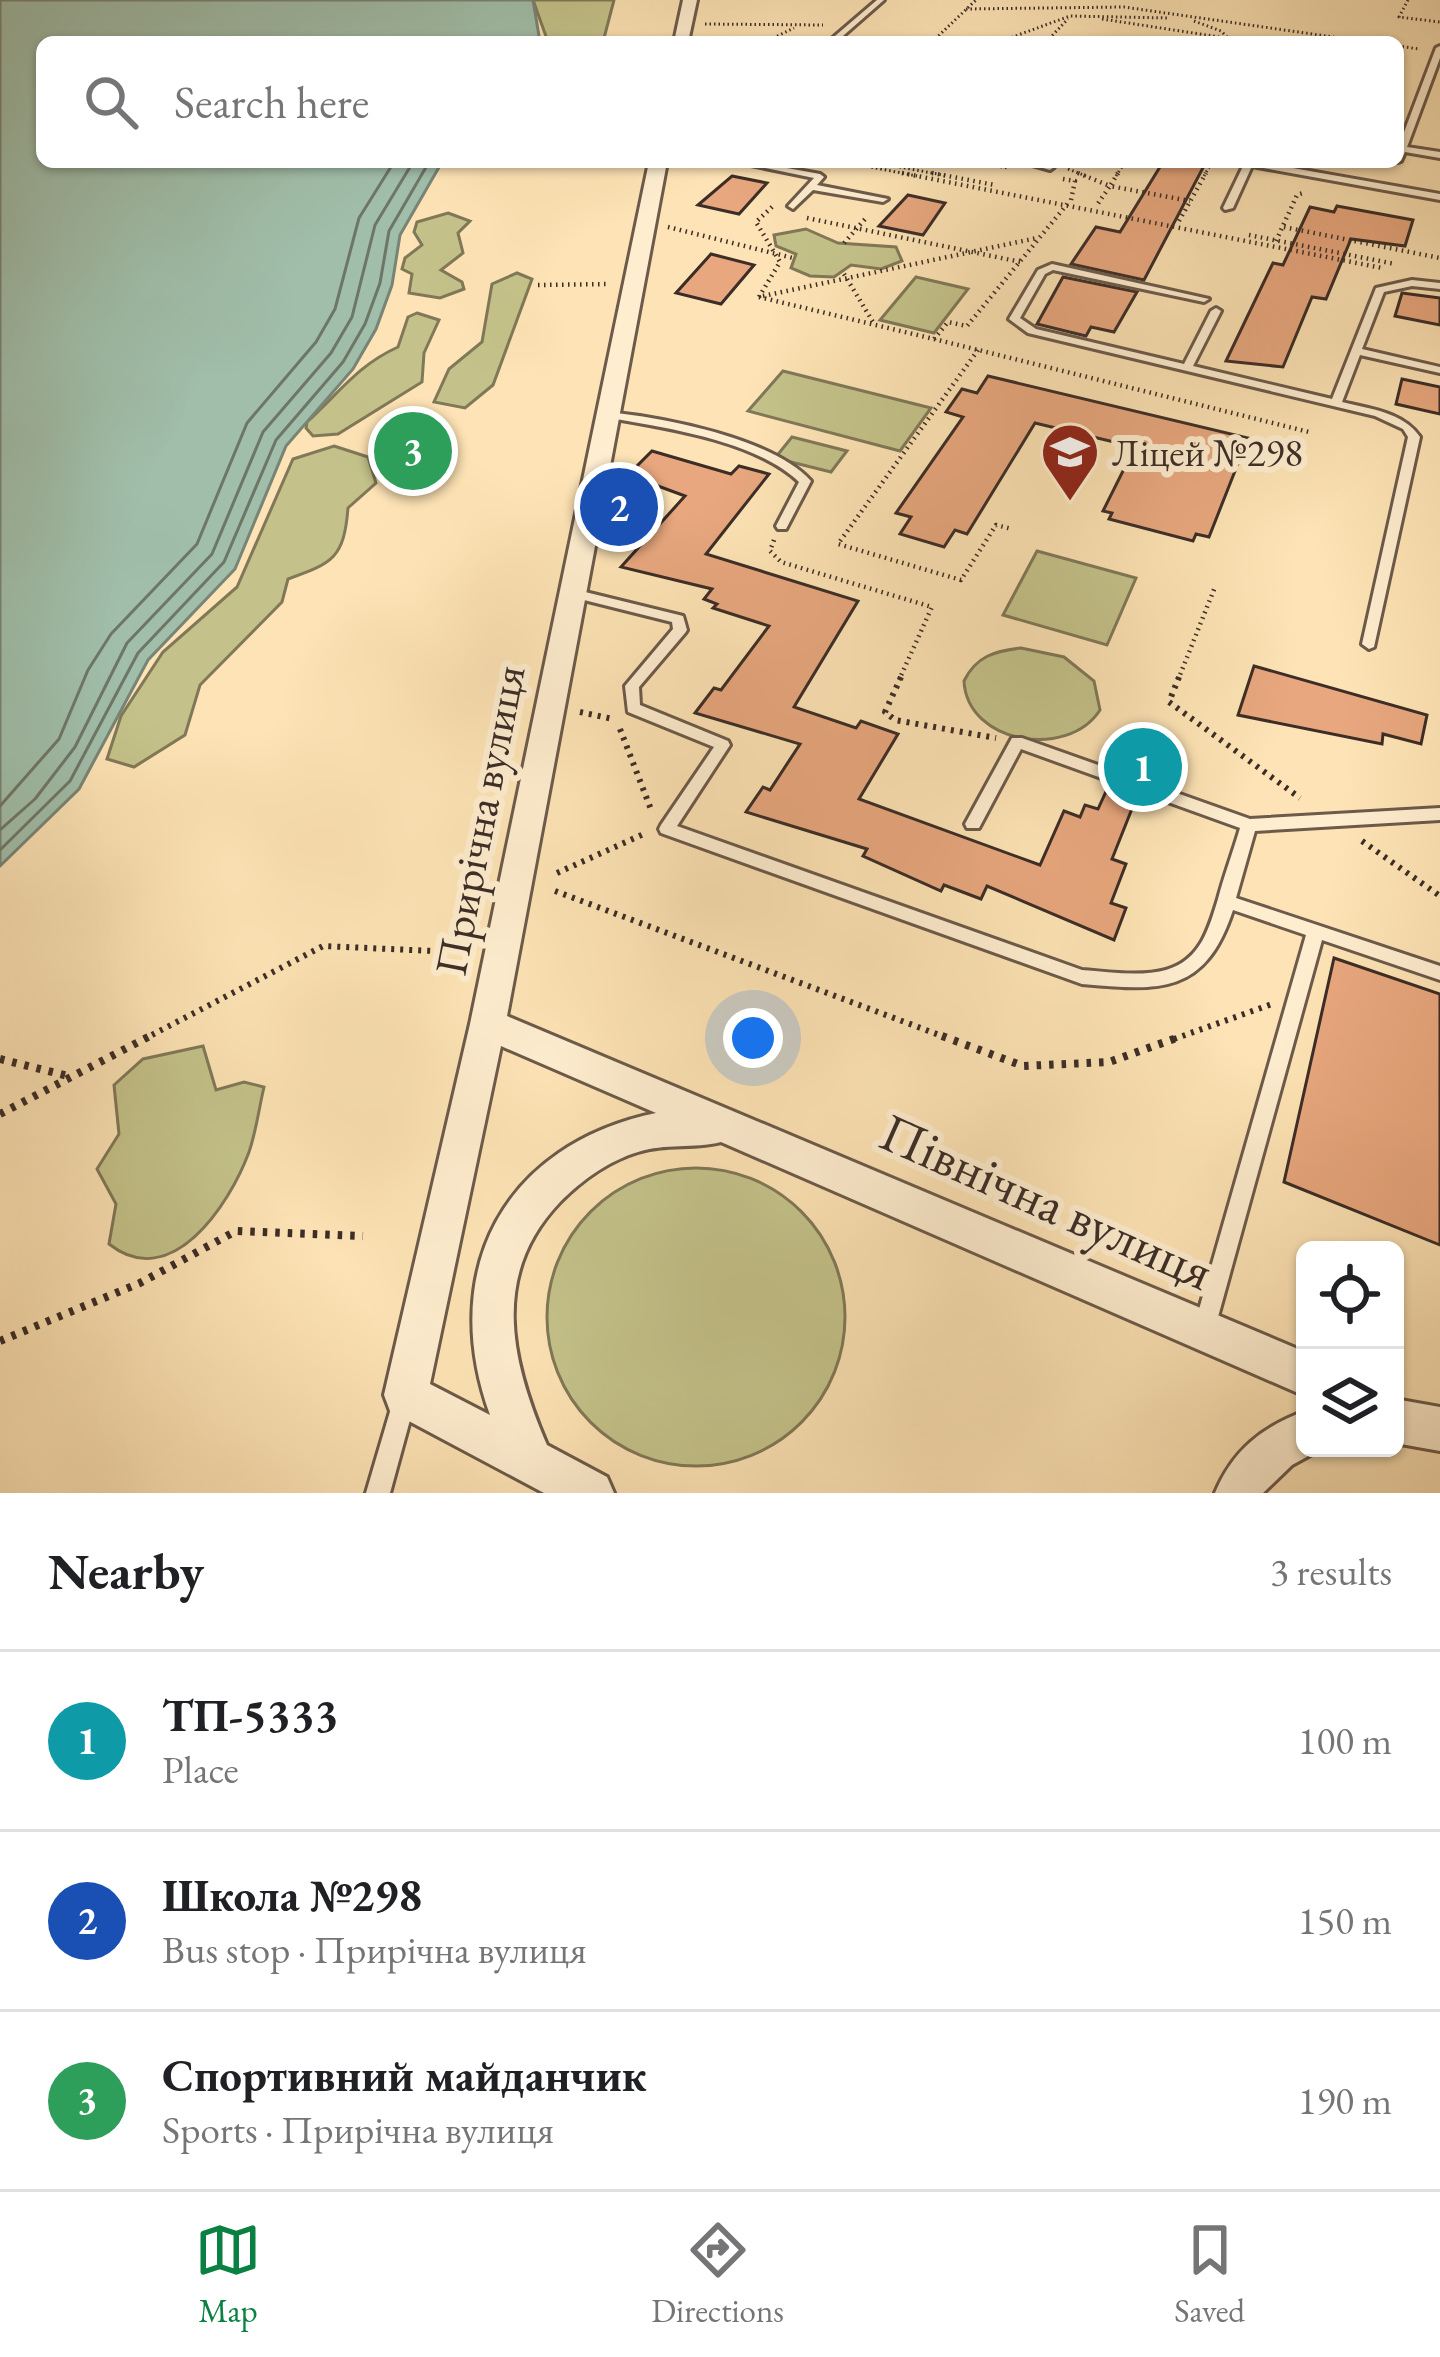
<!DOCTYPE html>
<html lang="en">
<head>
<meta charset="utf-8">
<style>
  body { margin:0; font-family:"EB Garamond",serif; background:#f6f6f6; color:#202124 }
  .controls { position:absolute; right:36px; bottom:36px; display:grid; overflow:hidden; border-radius:18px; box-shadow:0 3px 9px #0004 }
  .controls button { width:108px; height:108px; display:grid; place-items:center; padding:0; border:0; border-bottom:3px solid #e0e0e0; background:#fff; color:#202124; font:60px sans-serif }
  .you { position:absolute; left:753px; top:1038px; width:42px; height:42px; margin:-30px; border:9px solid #fff; border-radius:50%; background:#1a73e8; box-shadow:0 0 0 18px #1a73e833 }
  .badge { display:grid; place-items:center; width:78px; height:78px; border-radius:50%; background:#0b8043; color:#fff; font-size:39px; font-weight:700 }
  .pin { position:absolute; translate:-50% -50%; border:6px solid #fff; box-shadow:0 3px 12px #0006 }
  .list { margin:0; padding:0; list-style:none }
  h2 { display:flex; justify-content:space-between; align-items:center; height:156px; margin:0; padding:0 48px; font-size:51px }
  h2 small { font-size:39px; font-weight:400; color:#757577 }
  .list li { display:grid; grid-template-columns:78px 1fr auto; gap:36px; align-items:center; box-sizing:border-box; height:180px; padding:0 48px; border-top:3px solid #e0e0e0 }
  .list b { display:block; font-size:45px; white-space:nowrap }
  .list p { margin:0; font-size:39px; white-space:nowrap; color:#757577 }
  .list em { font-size:39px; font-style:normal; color:#757577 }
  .icon { flex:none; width:66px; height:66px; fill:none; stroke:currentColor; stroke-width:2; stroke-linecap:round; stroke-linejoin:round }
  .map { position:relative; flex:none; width:1440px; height:1493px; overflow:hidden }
  .search { position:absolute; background:#fff; box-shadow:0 3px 9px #0004; left:36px; right:36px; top:36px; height:132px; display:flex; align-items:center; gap:30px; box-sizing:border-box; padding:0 42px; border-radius:18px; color:#757577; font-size:45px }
  .sheet { height:696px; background:#fff }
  nav { display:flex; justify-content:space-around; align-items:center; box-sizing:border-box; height:168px; border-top:3px solid #e0e0e0; background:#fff; font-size:33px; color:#757577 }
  nav a { display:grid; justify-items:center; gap:6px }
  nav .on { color:#0b8043 }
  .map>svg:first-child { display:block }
</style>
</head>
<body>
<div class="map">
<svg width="1440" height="1493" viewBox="0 0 1440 1493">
  <rect width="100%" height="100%" fill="#fde3b5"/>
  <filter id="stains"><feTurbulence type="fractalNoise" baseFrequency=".00167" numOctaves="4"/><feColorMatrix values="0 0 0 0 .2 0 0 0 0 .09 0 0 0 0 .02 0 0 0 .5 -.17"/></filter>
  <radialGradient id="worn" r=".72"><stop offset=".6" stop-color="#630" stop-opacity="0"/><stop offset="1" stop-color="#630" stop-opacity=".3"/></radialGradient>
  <!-- green -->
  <g fill="#c4c28a" stroke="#807858" stroke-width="3">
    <path d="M533 0H614L603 42H548Z"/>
    <path d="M448 213 470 221 458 233 463 253 441 270 462 282 464 289 440 298 409 293 412 274 402 269 405 258 422 245 414 232 417 222Z"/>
    <path d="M806 229 838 243 896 247 902 261 881 269 851 265 834 277 810 276 791 268 796 254 776 246 774 235Z"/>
    <path d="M517 273 532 279 493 385 465 408 434 402 449 369 482 342 492 284Z"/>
    <path d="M916 277 968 289 934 333 880 320Z"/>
    <path d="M417 313 439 320 424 353 422 382 338 434 313 436 306 428 307 422C340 392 358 365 398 347L408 317Z"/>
    <path d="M783 371 931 408 900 451 748 411Z"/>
    <path d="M403 423 446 426 423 479 378 476Z"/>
    <path d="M792 437 847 451 831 472 775 458Z"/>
    <path d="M334 446 368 457 376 483 348 508C344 558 333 563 288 579L282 602 200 685 185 735 134 767 107 759 121 716 163 652 237 587 293 459Z"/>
    <path d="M1037 551 1136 578 1107 645 1003 615Z"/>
    <path d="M1021 648 1064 657 1094 681 1100 710C1068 760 967 744 964 681 976 656 995 651 1021 648Z"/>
    <path d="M203 1046 216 1090 244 1082 264 1087C259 1108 256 1132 249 1152 229 1206 171 1293 109 1244L116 1204 97 1169 119 1134 114 1085 143 1059Z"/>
    <circle cx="696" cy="1317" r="149"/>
  </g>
  <!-- water -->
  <path fill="#a0beaa" stroke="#788476" stroke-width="3" d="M0 0H533L540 42H42V162H442L400 235 392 285 376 329 353 369 286 446 235 569 148 660 79 789 0 866Z"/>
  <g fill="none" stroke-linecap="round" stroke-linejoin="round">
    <!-- shore -->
    <g stroke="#6e7668" stroke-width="3">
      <path d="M0 806 59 739 88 670 111 634 197 544 247 423 316 342 335 309 359 218 394 162"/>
      <path d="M0 830 35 799 75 747 127 643 212 554 263 432 331 353 352 317 375 225 413 162"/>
      <path d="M0 850 70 781 138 653 224 562 276 440 343 362 365 324 380 283 389 231 429 162"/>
    </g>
  </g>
  <!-- building -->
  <g fill="#e8a77e" stroke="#3b2d27" stroke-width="3">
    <path d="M1163 162H1206L1144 280 1071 264 1096 227 1120 232Z"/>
    <path d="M732 176 767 183 739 214 698 205Z"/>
    <path d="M908 195 945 203 923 235 879 226Z"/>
    <path d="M1337 206 1413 220 1405 246 1351 239 1326 299 1312 297 1283 367 1226 361 1273 263 1283 265 1310 207 1334 212Z"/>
    <path d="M711 254 754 265 721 304 676 293Z"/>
    <path d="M1063 277 1137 292 1114 332 1091 327 1086 336 1037 324Z"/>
    <path d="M1402 293 1440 298V325L1395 316Z"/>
    <path d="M988 376 1248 438 1209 537 1196 534 1193 541 1109 519 1112 513 1103 511 1135 447 1035 423 967 534 955 530 944 547 900 534 911 517 896 513 963 417 946 412 962 389 977 393Z"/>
    <path d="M1402 379 1440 387V414L1396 404Z"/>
    <path d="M652 451 731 474 739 466 769 474 706 554 858 601 794 707 856 728 861 721 898 734 859 799 1040 865 1064 811 1080 817 1085 805 1098 809 1109 785 1137 796 1112 859 1126 864 1111 903 1126 908 1114 940 987 886 981 899 944 885 941 891 863 856 867 849 746 812 763 787 770 790 800 744 695 713 714 688 721 690 769 626 713 608 717 604 704 599 712 589 621 567 685 496 628 475Z"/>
    <path d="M1254 666 1427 715 1421 744 1383 734 1382 744 1238 715Z"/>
    <path d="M1134 744 1173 757 1163 783 1117 767 1120 761 1126 764Z"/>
    <path d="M1334 958 1440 994V1245L1284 1182Z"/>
  </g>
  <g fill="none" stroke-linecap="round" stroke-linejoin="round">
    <defs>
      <g id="lane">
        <path d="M877 0H884L836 42H828Z"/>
        <path d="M1440 46V58L1407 147 1440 152V158L1405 152 1401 161 1398 162V148L1436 48Z"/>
        <path d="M736 162H754L820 174 824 177 817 185 888 199 883 202 813 190 793 209 788 206 814 178Z"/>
        <path d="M1022 162H1039L1054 167 1050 170Z"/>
        <path d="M1245 162H1258L1440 194V200L1252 166 1233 208 1225 210 1223 208Z"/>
        <path d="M1052 264 1209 299 1204 302 1053 270 1045 274 1020 318 1036 329 1184 364 1211 311 1216 308 1221 311 1193 366 1332 399 1376 288 1412 280 1440 283V289L1412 286 1384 292 1362 349 1440 367V373L1360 355 1342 402C1370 409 1403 412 1420 437L1374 647 1369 649 1362 644 1408 437 1403 429 1375 416 1028 333 1009 319 1038 270Z"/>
        <path d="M608 412C665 418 772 438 811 481L786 529H778L776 526 799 482C755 440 662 427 604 417V413Z"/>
        <path d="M573 589 683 616 687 630 685 633 639 687 640 705 728 741 730 745 677 826 1082 970C1110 972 1140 977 1166 970 1201 960 1209 928 1218 899 1224 876 1233 852 1240 828L1021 749 979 828H967L965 824 1012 738H1022L1250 819 1440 808V820L1255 831 1236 898 1440 966V980L1322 940 1213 1335 1205 1338 1197 1335 1194 1327 1306 935 1233 910C1205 995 1160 991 1082 984L661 833 659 829 661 825 714 747 628 712 625 686 673 629 672 622 568 596 566 593 568 590Z"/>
        <path d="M405 1387 413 1390 416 1398 390 1493H366L394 1398 397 1390Z"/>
      </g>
      <g id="street">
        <path d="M683 0H697L688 42H674Z"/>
        <path d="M649 162H667L507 1016 1305 1352V1396L721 1142C694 1149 665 1143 638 1152 608 1161 581 1181 560 1202 490 1275 511 1361 547 1445L607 1477 614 1493H544L390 1411 384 1395 470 1024ZM501 1046 656 1113C503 1145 438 1271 490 1415L430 1384Z"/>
        <path d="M1395 1399 1440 1407V1451L1395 1443Z"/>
        <path d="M1305 1411V1448L1321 1449 1292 1465 1263 1493H1215C1233 1450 1262 1427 1305 1411Z"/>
      </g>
    </defs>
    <!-- lane casing -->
    <use href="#lane" stroke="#6c5a4a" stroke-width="6"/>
    <!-- street casing -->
    <use href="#street" stroke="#6c5a4a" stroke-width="6"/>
    <!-- path-far3 -->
    <g stroke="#3b2d27" stroke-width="3" stroke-dasharray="1.5 3" stroke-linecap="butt">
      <path d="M1408 0 1399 17 1440 22"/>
      <path d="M966 9 1124 7 1368 42"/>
      <path d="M1102 19 1226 38"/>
      <path d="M1194 21 1221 31 1232 42"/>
      <path d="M705 24 823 25"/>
      <path d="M765 42 794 28"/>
      <path d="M932 42 976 0"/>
      <path d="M999 42 1070 16 1169 18"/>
      <path d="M1046 42 1068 19"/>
      <path d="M1398 46 1419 49"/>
      <path d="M845 162 917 176"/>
      <path d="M873 162 948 176"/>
      <path d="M974 162 1008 168"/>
      <path d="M1068 169 1086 176"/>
      <path d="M1116 176 1125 162"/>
      <path d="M1204 176 1212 162"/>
    </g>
    <!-- path-far2 -->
    <g stroke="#3b2d27" stroke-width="4.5" stroke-dasharray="1.5 4.5" stroke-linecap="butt">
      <path d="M902 173 1382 268"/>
      <path d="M932 173 995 185"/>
      <path d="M1078 173 1110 186 1097 205"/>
      <path d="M1118 173 1110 186 1190 201"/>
      <path d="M1063 179 1075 181 1071 200"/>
      <path d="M807 218 1021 262"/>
      <path d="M1179 221 1206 173"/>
      <path d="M668 227 793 258"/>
      <path d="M1284 227 1440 258"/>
      <path d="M1249 235 1395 264"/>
      <path d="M1276 241 1297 195 1303 193"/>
      <path d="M844 243 866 218"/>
      <path d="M844 274 873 322"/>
      <path d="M538 285 609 284"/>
      <path d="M763 296 1037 238"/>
      <path d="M759 297 934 339 948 322 967 326 1068 203"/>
      <path d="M759 297 780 262 756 222 773 206"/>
      <path d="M934 339 1309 432"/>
      <path d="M978 350 838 544 961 580 996 525 1012 529"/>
      <path d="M774 540 770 551 781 562 932 607 899 680"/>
      <path d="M1178 680 1215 587"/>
    </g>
    <!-- path-far1 -->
    <g stroke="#3b2d27" stroke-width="6" stroke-dasharray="3 6" stroke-linecap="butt">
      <path d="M901 677 885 712 895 720 996 738"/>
      <path d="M1179 677 1169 702 1300 798"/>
      <path d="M580 712 613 719"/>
      <path d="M620 729 652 812"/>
      <path d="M1362 841 1440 896"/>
      <path d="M557 873 646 833"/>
      <path d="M555 891 950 1039"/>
      <path d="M144 1039 323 946 434 951"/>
      <path d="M1174 1039 1272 1004"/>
    </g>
    <!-- path -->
    <g stroke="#3b2d27" stroke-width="8" stroke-dasharray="4.5 8" stroke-linecap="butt">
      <path d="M942 1036 1023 1066 1109 1062 1182 1036"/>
      <path d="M0 1059 68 1076"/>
      <path d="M0 1114 150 1036"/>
      <path d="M0 1341 140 1283 236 1231 363 1236"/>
    </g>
    <!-- lane -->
    <use href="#lane" fill="#feedcf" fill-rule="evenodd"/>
    <!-- street -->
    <use href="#street" fill="#feedcf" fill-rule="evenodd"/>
  </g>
  <!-- icons -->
  <defs>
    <symbol id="school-pin" viewBox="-11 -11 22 30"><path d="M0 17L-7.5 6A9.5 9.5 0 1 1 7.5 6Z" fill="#8f2418" stroke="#feedcf"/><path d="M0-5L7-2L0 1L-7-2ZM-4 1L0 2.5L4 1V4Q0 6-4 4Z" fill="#fff"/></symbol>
  </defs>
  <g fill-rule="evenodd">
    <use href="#school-pin" x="1037" y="419" width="66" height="90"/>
  </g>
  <g text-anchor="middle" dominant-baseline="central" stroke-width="12" stroke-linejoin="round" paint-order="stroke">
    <!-- far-poi labels -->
    <g font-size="39" fill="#3b2d27" stroke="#feedcf" text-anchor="start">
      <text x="1112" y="452">Ліцей №298</text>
    </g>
    <!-- street labels -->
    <g font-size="45" fill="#3b2d27" stroke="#feedcf">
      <text transform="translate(479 820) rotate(-79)">Прирічна вулиця</text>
    </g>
    <!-- near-street labels -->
    <g font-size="54" fill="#3b2d27" stroke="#feedcf">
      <text transform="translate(1047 1201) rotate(24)">Північна вулиця</text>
    </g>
  </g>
  <rect width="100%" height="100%" filter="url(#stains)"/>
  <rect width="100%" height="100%" fill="url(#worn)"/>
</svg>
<div class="controls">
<button><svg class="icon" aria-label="locate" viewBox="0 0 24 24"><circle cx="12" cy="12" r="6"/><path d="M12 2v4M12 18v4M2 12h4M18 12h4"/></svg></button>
<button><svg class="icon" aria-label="layers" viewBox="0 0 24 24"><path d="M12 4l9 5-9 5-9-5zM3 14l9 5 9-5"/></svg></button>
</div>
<div class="you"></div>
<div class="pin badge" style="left:1143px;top:767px;background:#0f9aa8">1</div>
<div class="pin badge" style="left:619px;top:507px;background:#1a4fb4">2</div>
<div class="pin badge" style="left:413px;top:451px;background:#2e9e5b">3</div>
<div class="search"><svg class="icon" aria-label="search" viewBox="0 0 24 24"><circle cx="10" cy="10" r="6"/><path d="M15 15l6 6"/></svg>Search here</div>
</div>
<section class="sheet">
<h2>Nearby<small>3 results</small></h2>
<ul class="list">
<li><span class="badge" style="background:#0f9aa8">1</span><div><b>ТП-5333</b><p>Place</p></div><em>100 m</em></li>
<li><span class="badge" style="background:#1a4fb4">2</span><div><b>Школа №298</b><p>Bus stop · Прирічна вулиця</p></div><em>150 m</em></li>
<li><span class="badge" style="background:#2e9e5b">3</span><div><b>Спортивний майданчик</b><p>Sports · Прирічна вулиця</p></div><em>190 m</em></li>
</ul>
</section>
<nav>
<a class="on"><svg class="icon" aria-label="map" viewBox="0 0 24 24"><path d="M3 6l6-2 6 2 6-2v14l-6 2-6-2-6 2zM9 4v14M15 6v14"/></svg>Map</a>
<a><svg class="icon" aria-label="directions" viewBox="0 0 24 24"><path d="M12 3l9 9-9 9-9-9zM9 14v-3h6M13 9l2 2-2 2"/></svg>Directions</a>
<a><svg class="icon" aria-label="saved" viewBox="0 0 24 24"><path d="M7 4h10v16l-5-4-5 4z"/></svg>Saved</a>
</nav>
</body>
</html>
